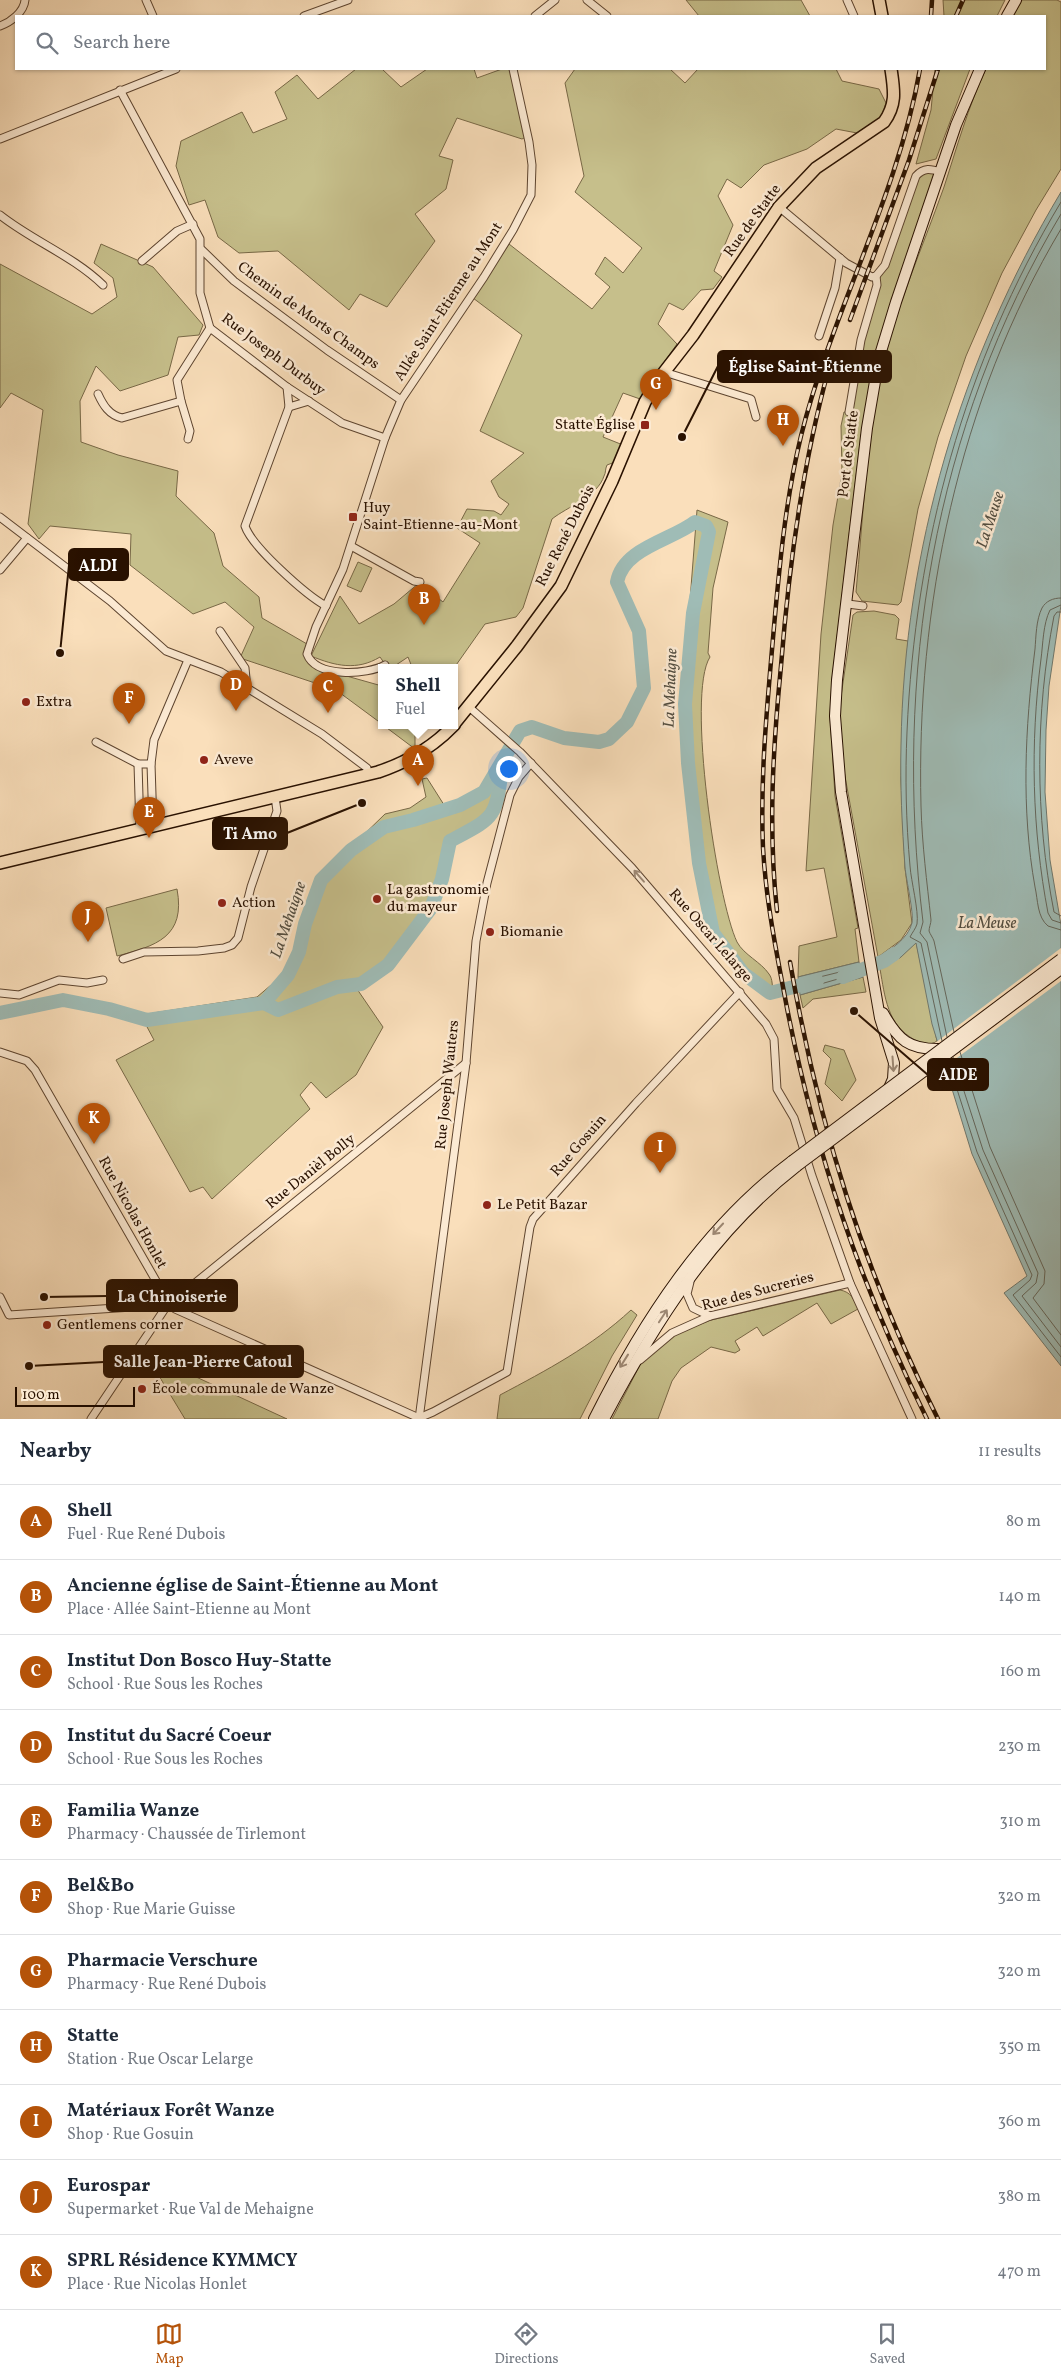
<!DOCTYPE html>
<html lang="en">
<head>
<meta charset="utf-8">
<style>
  body { margin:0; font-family:Vollkorn,serif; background:#f2f2f3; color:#1f2937 }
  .scale { position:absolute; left:15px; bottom:12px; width:120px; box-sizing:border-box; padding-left:5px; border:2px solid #291100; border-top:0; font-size:14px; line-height:18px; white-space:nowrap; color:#291100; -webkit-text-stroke:4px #fcead3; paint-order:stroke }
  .you { position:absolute; left:508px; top:768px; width:18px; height:18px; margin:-12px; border:4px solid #fff; border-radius:50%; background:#1a73e8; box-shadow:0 0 0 8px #1a73e833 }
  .badge { display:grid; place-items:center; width:32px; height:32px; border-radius:50%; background:#b45309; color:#fff; font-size:16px; font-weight:700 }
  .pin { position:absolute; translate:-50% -41px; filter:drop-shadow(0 1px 2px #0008) }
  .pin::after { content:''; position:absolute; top:26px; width:18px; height:15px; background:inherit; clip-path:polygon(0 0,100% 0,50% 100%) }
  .popup { position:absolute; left:378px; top:664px; width:80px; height:65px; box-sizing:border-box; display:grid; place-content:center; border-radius:0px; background:#fff; filter:drop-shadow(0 1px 4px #0005); font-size:16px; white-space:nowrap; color:#747a83 }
  .popup b { font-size:19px; color:#1f2937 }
  .popup::after { content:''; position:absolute; left:50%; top:100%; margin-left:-10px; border:10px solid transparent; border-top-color:#fff }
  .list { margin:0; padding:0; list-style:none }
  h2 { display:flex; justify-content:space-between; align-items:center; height:65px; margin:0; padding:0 20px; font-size:21px }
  h2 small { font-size:16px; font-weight:400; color:#747a83 }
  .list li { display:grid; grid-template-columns:32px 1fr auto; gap:15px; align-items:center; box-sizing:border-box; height:75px; padding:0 20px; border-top:1px solid #e0e1e3 }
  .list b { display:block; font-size:19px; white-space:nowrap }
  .list p { margin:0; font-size:16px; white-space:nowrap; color:#747a83 }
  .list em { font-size:16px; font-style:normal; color:#747a83 }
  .icon { flex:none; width:28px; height:28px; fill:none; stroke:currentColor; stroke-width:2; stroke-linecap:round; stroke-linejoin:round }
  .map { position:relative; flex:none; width:1061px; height:1419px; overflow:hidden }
  .search { position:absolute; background:#fff; box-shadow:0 1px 4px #0004; left:15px; right:15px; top:15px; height:55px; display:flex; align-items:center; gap:12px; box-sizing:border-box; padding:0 18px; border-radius:0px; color:#747a83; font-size:19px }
  .sheet { height:890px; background:#fff }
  nav { display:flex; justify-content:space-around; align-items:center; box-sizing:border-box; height:70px; border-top:1px solid #e0e1e3; background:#fff; font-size:14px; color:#747a83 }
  nav a { display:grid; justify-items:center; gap:2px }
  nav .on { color:#b45309 }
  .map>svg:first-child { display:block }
</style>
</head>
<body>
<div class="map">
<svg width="1061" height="1419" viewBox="0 0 1061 1419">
  <rect width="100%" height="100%" fill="#fadfbb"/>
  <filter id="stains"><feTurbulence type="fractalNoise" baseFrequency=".004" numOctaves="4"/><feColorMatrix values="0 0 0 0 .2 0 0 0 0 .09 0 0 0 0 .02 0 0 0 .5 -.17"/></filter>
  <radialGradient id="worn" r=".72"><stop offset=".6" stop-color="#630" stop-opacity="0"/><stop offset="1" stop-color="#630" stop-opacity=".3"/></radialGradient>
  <!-- green -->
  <g fill="#c6bf8b" stroke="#786846">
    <path d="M686 0H801L810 16H699Z"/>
    <path d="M943 0H1005L997 16H944Z"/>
    <path d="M1022 0H1057L1061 2V169L1036 210 1002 273 966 356 938 437 918 509 901 602 898 605 862 601 856 592C863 519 866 445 881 373 895 309 922 249 944 187 957 147 968 107 986 69H1045V16H1013Z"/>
    <path d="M356 69H382L401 87 427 69H474L477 78 502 69H513L528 136 522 139 457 118 439 156 453 160 446 189 415 214 435 241 387 307 360 294 349 310 278 251 239 253 218 237 205 200 189 205 176 166 181 141 242 112 253 133 287 119 275 92 297 75 318 99Z"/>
    <path d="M575 69H670L685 83 698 69H836L842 81 879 89 886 103 881 117 857 133 836 129 807 149 764 165 741 188 727 179 718 196 733 225 714 271 722 277 713 289 701 290 683 310 669 303 658 324 677 344 657 372 643 400 623 393 603 437 623 445 615 462 607 465C605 469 606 473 604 476 598 496 567 507 552 519L523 608 516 617 485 624 454 668 412 667 408 657 393 667H387L380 657C357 671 335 666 311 656L340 596 359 624 394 604 419 583 443 602 480 543 457 528 467 509 494 511 501 515 509 504 499 497 491 481 524 453 480 431 522 335 473 298 509 244 592 309 610 287 595 274 605 257 623 273 642 248 575 192 584 176 565 83Z"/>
    <path d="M935 69H970L936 159 916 164 931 110Z"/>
    <path d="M921 170 941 172 896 302 867 428 861 434 832 680 830 716 835 796 858 928 855 929 859 962 798 977 799 946 837 937 824 868 806 871 821 634 833 525 842 473 841 426 844 412H848L861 340 879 274Z"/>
    <path d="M101 244 153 267 203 325 199 335 178 337 168 375 120 391 96 366 80 401 81 442 118 455 178 471 176 496 214 533 223 566 259 597 262 618 307 644V654L325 667 331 677 343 675 382 686V724L336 690 240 658 254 627 225 602 193 614 130 565 131 534 50 526 39 539 28 524 43 410 11 393 0 408V264L92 314 117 297 113 278 94 263Z"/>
    <path d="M697 510 728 522 713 588 708 653 710 657C686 694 717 900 737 942 744 955 761 962 769 974 773 979 772 987 773 992L770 993 743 973 713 937 696 863 683 747 682 703Z"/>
    <path d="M358 562 372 568 361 592 347 586Z"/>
    <path d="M874 611 895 615 899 619 896 639 908 641 903 708 901 780 905 868 912 923 901 940 878 957 840 749 839 710 853 615 857 612Z"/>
    <path d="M383 725H424L415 735V749Z"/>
    <path d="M502 764 498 799 490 819 450 841 452 851 435 909 386 970 357 989 383 1027 356 1075 326 1098 311 1082 300 1095 310 1109 212 1199 203 1187 190 1192 116 1060 154 1040 146 1025 153 1013 257 997 284 974 296 946 305 907 315 882 385 814 410 808 426 797 422 779 427 778 446 808C479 801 485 791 502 764Z"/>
    <path d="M177 889C186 937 156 946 117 956L106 908Z"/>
    <path d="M916 942 937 1041C930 1046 922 1044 915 1040 887 1025 885 997 880 969L901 957Z"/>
    <path d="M863 977 866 992 813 999 803 1008 800 995Z"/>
    <path d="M825 1045 844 1050 856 1080 842 1101 825 1084 831 1059 823 1051Z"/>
    <path d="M840 1290C851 1292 854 1299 858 1309L831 1324 817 1303 763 1336 757 1327 735 1341 740 1350 735 1353 711 1347 681 1368 672 1381 658 1419H612L640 1365 673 1335 711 1320Z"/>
    <path d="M631 1310 637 1315 612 1356 580 1419H497L500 1395C547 1370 591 1347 631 1310Z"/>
    <path d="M181 1370 287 1419H185L159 1376Z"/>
  </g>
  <!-- water -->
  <g fill="#9fbcb6" stroke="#70786d">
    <path d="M1061 192V605L1049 686 1046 730 1045 792 1050 860 1061 925V1366L1004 1293 1027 1276 972 1154 932 1024 916 943 901 957 880 969 878 957C890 950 908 939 912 923 914 913 906 879 905 867 902 826 900 785 901 745 904 550 961 359 1061 192Z"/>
    <path d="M859 962 863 977 800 995 798 977Z"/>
  </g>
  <!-- pier -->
  <path fill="#fadfbb" d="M1061 948V981L942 1069 935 1043Z"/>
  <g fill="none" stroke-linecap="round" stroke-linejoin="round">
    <!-- shore -->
    <g stroke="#64665b" stroke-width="1">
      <path d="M1061 598C1053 598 1046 601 1042 608 1036 620 1036 637 1035 649 1025 728 1021 809 1035 887 1038 900 1037 917 1048 926L1061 930"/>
      <path d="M1061 605 1050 610C1043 624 1043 644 1041 659 1030 744 1032 829 1048 913L1052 920 1061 923"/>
      <path d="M1061 612H1057L1054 616C1035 713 1035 816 1054 912L1061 916"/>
      <path d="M853 969 856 971 855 974 807 988 804 987 805 981Z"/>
      <path d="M954 1032 934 941C933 938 930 934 929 931 929 928 931 923 931 920 927 882 922 845 921 806 916 608 958 401 1061 229"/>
      <path d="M947 1037 927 942 920 933 923 922C893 676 933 428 1061 214"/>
      <path d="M942 1041 921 943 910 937C912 933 916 928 917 924 919 911 911 881 910 866 906 822 905 776 907 732 915 545 964 363 1061 202"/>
      <path d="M960 1052 990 1147 1045 1271 1044 1284 1033 1298 1061 1335"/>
      <path d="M953 1057 983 1150 1038 1273 1036 1283 1022 1296 1061 1347"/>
      <path d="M948 1061 977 1152 1032 1275 1030 1280 1013 1295 1061 1357"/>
    </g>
    <!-- river -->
    <g stroke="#9fbcb6" stroke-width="14">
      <path d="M843 977 884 961 894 954"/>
      <path d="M264 1003 278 1010 337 987 361 984 388 965 431 908 442 879 450 841C495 817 496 819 502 767"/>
      <path d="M0 1013 63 1000 109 1009 147 1020 264 1003 288 975 299 952 305 924 321 880 351 850 384 827 413 820 460 805 484 792 520 731 532 727 564 738 599 742 609 739 627 722 644 688 639 631 617 582C623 548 672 540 695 522L706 526 709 532 693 613 685 704 688 763 699 863 713 933 743 973 770 993 817 981"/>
    </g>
    <defs>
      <g id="street">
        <path d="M146 0 153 16"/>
        <path d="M587 0 607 16"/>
        <path d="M847 0 854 16"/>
        <path d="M304 16 348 0"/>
        <path d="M535 16 555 0"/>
        <path d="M0 26C11 22 24 12 25 0"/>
        <path d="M120 90 200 239V293L210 328 287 387 342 423 385 438"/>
        <path d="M0 139 176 69"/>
        <path d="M779 207 846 263 872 277 876 276 885 265 916 176C924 167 931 169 941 172"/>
        <path d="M0 215C33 241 73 256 103 285"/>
        <path d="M202 250 234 281 327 350 401 400"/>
        <path d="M142 261 177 231 193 224"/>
        <path d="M819 336 835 288 840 258"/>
        <path d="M664 372 751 399 756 417"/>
        <path d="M287 387 289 407 245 526C252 547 306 595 326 606"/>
        <path d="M98 394C103 405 109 415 122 418L181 401 190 431 188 439"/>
        <path d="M181 401 177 380 210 328"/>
        <path d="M289 407 309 401"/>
        <path d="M849 412 861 340 877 285 876 276"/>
        <path d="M0 517 110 601 166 651 221 672 322 734 367 768 368 775"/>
        <path d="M351 546 414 581 420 582"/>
        <path d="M0 570 27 538"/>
        <path d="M848 604 863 606"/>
        <path d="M220 631 245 668 247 689"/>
        <path d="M385 665C367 675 316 678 307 654L316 627 343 569 385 438 401 400 484 277 513 230 531 195 532 165 529 142 513 69"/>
        <path d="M469 707 520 752 632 868 766 1024 774 1039 777 1089 794 1118 812 1176 850 1283 912 1419"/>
        <path d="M96 742 138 764H151"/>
        <path d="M138 764 140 830"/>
        <path d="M153 826 151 764 154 740 188 660"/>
        <path d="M123 959 144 952 198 951 224 948 232 945 238 938 251 887 277 811 275 797"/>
        <path d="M0 993 19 995 59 980 87 983 103 980"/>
        <path d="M0 1052 27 1061 35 1070 167 1300"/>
        <path d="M690 1282 687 1294 693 1308 710 1316"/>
        <path d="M0 1297 9 1315 163 1305"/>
        <path d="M173 1301 466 1063"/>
        <path d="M175 1309 419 1418"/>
        <path d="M640 1360 672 1333 710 1316 850 1283"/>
        <path d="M419 1418 433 1412 507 1372 530 1227 533 1219 636 1103 740 992"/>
        <path d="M91 1419 164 1310"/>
        <path d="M419 1419 466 1063 476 941 487 883 510 795 519 777 531 763"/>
      </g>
      <g id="secondary">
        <path d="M1007 16 1016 0"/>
        <path d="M883 1013C898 1040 909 1050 941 1049"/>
        <path d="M889 1088 893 1079 894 1063 880 1018 841 792 835 716 837 680 867 428 879 358 896 302 956 125 980 69"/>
        <path d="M594 1419C643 1321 704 1227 792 1161"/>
        <path d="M604 1419C654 1324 711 1233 797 1166"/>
      </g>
      <g id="primary">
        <path d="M879 0 882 16"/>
        <path d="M454 724 517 646 561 586 612 481 645 402 658 380 693 335 779 207 816 168 884 122C897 104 894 90 891 69"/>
        <path d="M0 863 378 772C408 762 432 748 454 725"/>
      </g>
    </defs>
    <!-- street casing -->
    <use href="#street" stroke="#5d442f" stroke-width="9"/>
    <!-- secondary casing -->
    <use href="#secondary" stroke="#291100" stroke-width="12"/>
    <!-- primary casing -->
    <use href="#primary" stroke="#291100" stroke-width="14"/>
    <!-- street -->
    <use href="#street" stroke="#fcead3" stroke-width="7"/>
    <!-- secondary -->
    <use href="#secondary" stroke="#fcead3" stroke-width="10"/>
    <!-- primary -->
    <use href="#primary" stroke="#fadfbb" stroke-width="11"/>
    <defs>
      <g id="rail">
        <path d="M931 16 932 0"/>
        <path d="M956 16 963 0"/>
        <path d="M920 69C898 196 832 311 801 436 785 502 779 570 773 638 767 708 760 778 763 848 766 902 777 955 787 1008 816 1155 860 1284 927 1419"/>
        <path d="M850 320 909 160 938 69"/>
        <path d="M777 911C768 828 773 748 781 666 789 565 802 465 829 368"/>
        <path d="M790 962C819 1127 863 1270 938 1419"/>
      </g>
    </defs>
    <!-- rail casing -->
    <use href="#rail" stroke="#291100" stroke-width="4.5"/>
    <!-- rail -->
    <use href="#rail" stroke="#fcead3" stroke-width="2.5" stroke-dasharray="8" stroke-linecap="butt"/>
    <defs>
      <g id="secondary-bridge">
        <path d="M792 1161 1061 959"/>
        <path d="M797 1166 1061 969"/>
      </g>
    </defs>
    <!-- secondary-bridge casing -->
    <use href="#secondary-bridge" stroke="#291100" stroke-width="12" stroke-linecap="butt"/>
    <!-- secondary-bridge -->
    <use href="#secondary-bridge" stroke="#fcead3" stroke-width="10"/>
  </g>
  <!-- one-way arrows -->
  <defs><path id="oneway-shaft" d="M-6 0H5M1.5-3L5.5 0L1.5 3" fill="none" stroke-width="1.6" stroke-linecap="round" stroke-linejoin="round" transform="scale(1.25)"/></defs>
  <g stroke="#9d8874">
    <use href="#oneway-shaft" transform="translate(639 876) rotate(-131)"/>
    <use href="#oneway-shaft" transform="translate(893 1064) rotate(86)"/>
    <use href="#oneway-shaft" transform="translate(718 1229) rotate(133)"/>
    <use href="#oneway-shaft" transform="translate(663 1316) rotate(-57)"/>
    <use href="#oneway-shaft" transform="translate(624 1361) rotate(122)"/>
  </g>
  <!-- markers -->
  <g fill="#8f2418" stroke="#fcead3" stroke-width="2">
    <rect x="640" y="420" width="10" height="10" rx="2.5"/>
    <rect x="348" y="512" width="10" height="10" rx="2.5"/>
    <circle cx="26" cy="702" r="5"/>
    <circle cx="204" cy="760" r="5"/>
    <circle cx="377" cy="899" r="5"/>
    <circle cx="222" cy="903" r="5"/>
    <circle cx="490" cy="932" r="5"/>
    <circle cx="487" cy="1205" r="5"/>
    <circle cx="47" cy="1325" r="5"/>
    <circle cx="142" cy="1389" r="5"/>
  </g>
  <g text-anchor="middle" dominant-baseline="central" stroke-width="5" stroke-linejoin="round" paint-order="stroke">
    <!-- street labels -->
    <g font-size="15" fill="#291100" stroke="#fcead3">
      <text transform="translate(753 221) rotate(-54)">Rue de Statte</text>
      <text transform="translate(449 302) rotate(-57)">Allée Saint-Etienne au Mont</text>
      <text transform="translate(308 316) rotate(36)">Chemin de Morts Champs</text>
      <text transform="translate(273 355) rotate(37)">Rue Joseph Durbuy</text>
      <text transform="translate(849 454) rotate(-83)">Port de Statte</text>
      <text transform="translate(566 536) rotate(-63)">Rue René Dubois</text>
      <text transform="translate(710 936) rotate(49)">Rue Oscar Lelarge</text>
      <text transform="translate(448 1085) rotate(-84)">Rue Joseph Wauters</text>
      <text transform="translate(579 1146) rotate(-49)">Rue Gosuin</text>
      <text transform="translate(311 1172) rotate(-39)">Rue Danièl Bolly</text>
      <text transform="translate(132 1213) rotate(61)">Rue Nicolas Honlet</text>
      <text transform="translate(758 1292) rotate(-15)">Rue des Sucreries</text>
    </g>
    <!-- poi labels -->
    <g font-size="15" fill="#291100" stroke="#fcead3" text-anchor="start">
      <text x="635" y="425" text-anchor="end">Statte Église</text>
      <text x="363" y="508">Huy<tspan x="363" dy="17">Saint-Etienne-au-Mont</tspan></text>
      <text x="36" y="702">Extra</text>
      <text x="214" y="760">Aveve</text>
      <text x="387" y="890">La gastronomie<tspan x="387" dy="17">du mayeur</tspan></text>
      <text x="232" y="903">Action</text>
      <text x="500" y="932">Biomanie</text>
      <text x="497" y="1205">Le Petit Bazar</text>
      <text x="57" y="1325">Gentlemens corner</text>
      <text x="152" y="1389">École communale de Wanze</text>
    </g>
    <!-- water labels -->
    <g font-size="16" font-style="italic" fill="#524d40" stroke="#fcead3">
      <text transform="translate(991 520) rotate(-72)">La Meuse</text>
      <text transform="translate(671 688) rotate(-88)">La Mehaigne</text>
      <text transform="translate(289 920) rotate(-71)">La Mehaigne</text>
      <text x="987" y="924">La Meuse</text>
    </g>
  </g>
  <!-- callouts -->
  <path fill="none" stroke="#291100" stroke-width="2" d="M682 437L718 366M60 653L69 565M362 803L287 833M854 1011L928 1075M44 1297L107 1296M29 1366L104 1362"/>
  <g fill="#291100" stroke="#fcead3" stroke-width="2">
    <circle cx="682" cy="437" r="5"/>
    <circle cx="60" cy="653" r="5"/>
    <circle cx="362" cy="803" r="5"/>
    <circle cx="854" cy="1011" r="5"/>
    <circle cx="44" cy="1297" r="5"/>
    <circle cx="29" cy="1366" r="5"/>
  </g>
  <g fill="#291100" stroke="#291100" stroke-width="2">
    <rect x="718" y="351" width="173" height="31" rx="5"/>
    <rect x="69" y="549" width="59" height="31" rx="5"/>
    <rect x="213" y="818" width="74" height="31" rx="5"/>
    <rect x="928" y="1059" width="60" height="31" rx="5"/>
    <rect x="107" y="1280" width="130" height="31" rx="5"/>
    <rect x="104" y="1346" width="199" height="31" rx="5"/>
  </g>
  <g font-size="16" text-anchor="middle" font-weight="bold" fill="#fff">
    <text x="805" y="372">Église Saint-Étienne</text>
    <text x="98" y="571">ALDI</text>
    <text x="250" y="839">Ti Amo</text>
    <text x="958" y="1080">AIDE</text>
    <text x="172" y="1302">La Chinoiserie</text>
    <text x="203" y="1367">Salle Jean-Pierre Catoul</text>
  </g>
  <rect width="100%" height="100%" filter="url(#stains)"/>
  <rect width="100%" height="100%" fill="url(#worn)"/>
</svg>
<div class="scale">100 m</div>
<div class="you"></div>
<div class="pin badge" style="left:418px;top:786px">A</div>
<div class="popup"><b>Shell</b>Fuel</div>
<div class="pin badge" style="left:424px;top:625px">B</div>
<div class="pin badge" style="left:328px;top:713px">C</div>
<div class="pin badge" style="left:236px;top:711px">D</div>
<div class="pin badge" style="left:149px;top:838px">E</div>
<div class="pin badge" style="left:129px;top:724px">F</div>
<div class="pin badge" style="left:656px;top:410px">G</div>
<div class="pin badge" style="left:783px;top:446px">H</div>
<div class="pin badge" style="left:660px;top:1173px">I</div>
<div class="pin badge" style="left:88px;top:942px">J</div>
<div class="pin badge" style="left:94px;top:1144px">K</div>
<div class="search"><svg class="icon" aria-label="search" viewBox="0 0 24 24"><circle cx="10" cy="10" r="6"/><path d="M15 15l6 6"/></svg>Search here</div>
</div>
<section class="sheet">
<h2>Nearby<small>11 results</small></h2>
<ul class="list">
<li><span class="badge">A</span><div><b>Shell</b><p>Fuel · Rue René Dubois</p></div><em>80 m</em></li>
<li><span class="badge">B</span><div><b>Ancienne église de Saint-Étienne au Mont</b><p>Place · Allée Saint-Etienne au Mont</p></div><em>140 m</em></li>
<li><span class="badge">C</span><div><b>Institut Don Bosco Huy-Statte</b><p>School · Rue Sous les Roches</p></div><em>160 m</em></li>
<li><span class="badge">D</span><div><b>Institut du Sacré Coeur</b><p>School · Rue Sous les Roches</p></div><em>230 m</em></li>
<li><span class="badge">E</span><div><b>Familia Wanze</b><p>Pharmacy · Chaussée de Tirlemont</p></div><em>310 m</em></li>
<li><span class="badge">F</span><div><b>Bel&amp;Bo</b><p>Shop · Rue Marie Guisse</p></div><em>320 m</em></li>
<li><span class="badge">G</span><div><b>Pharmacie Verschure</b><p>Pharmacy · Rue René Dubois</p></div><em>320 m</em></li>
<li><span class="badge">H</span><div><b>Statte</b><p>Station · Rue Oscar Lelarge</p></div><em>350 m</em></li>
<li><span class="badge">I</span><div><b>Matériaux Forêt Wanze</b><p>Shop · Rue Gosuin</p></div><em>360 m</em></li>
<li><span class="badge">J</span><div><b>Eurospar</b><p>Supermarket · Rue Val de Mehaigne</p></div><em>380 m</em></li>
<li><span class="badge">K</span><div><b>SPRL Résidence KYMMCY</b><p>Place · Rue Nicolas Honlet</p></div><em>470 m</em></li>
</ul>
</section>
<nav>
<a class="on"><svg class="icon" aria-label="map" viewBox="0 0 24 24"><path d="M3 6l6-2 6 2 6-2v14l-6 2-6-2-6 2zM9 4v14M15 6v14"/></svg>Map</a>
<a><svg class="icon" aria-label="directions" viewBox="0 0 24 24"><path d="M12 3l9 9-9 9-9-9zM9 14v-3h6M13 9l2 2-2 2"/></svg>Directions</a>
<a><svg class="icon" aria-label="saved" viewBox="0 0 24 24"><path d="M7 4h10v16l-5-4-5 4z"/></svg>Saved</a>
</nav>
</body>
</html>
